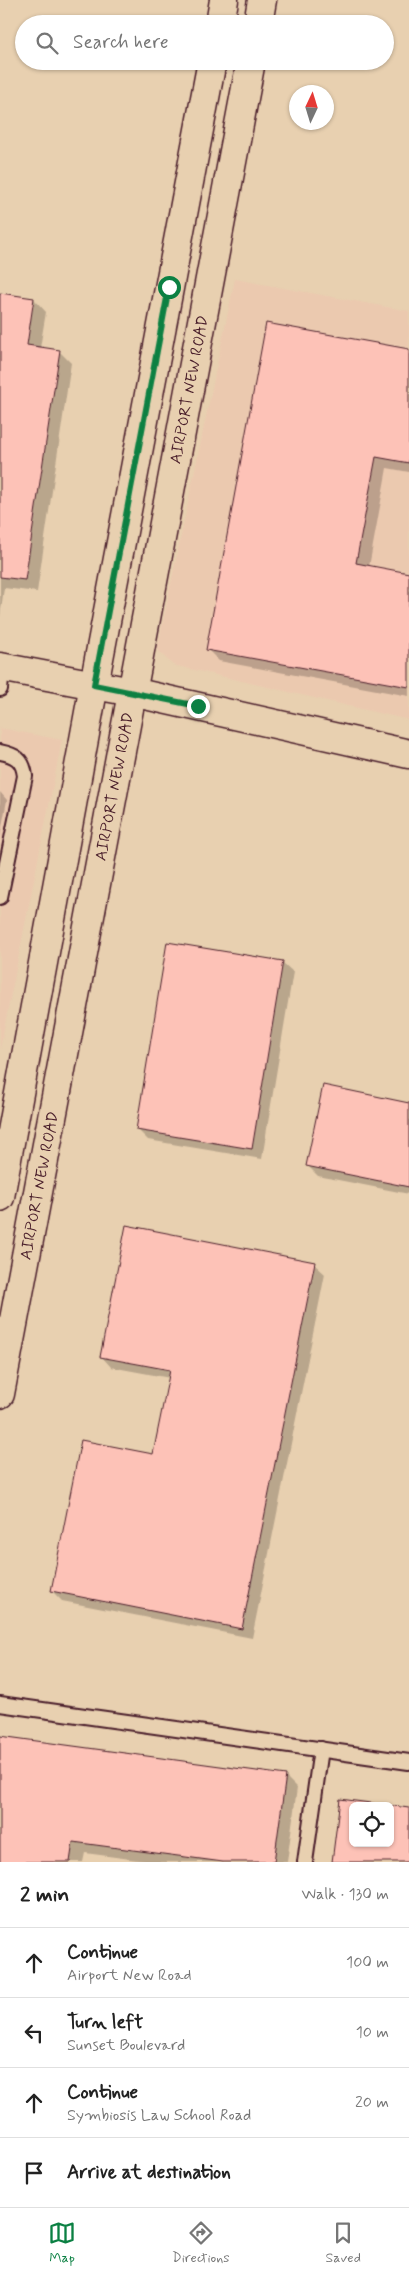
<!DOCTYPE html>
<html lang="en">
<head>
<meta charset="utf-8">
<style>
  body { margin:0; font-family:Mynerve,sans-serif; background:#f2f2f2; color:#222 }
  .controls { position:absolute; right:15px; bottom:15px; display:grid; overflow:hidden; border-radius:8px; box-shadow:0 1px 4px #0004 }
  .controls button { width:45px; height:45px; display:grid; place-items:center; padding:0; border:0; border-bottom:1px solid #e0e0e0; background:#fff; color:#222; font:25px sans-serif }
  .compass { position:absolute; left:289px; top:85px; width:45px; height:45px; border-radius:50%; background:#fff; box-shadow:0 1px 4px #0004; rotate:4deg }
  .stop { position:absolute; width:15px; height:15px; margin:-11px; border:4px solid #0b8043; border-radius:50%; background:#fff }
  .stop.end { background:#0b8043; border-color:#fff; box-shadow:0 1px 5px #0008 }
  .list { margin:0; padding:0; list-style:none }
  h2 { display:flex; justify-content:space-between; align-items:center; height:65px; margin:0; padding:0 20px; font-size:21px }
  h2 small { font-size:16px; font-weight:400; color:#767676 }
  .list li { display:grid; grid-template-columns:32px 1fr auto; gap:15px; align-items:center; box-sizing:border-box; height:70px; padding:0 20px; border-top:1px solid #e0e0e0 }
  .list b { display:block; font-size:19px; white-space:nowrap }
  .list p { margin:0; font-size:16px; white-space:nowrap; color:#767676 }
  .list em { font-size:16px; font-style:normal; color:#767676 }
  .icon { flex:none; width:28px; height:28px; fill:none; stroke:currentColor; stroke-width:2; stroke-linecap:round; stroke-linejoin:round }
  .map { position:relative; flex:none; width:409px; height:1862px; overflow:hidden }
  .search { position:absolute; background:#fff; box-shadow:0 1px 4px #0004; left:15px; right:15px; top:15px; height:55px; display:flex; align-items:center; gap:12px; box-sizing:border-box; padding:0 18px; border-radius:28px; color:#767676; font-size:19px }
  .sheet { height:345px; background:#fff }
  nav { display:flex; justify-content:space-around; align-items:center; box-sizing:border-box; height:70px; border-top:1px solid #e0e0e0; background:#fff; font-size:14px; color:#767676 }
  nav a { display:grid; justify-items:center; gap:2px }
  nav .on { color:#0b8043 }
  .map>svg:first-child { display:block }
</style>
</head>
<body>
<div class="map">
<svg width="409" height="1862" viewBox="0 0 409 1862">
  <rect width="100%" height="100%" fill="#e8d0b0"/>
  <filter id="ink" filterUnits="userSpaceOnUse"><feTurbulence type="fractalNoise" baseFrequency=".02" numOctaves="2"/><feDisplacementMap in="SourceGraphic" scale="10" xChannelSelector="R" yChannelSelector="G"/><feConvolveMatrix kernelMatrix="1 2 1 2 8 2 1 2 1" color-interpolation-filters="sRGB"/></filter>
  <g filter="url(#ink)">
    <!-- built -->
    <g fill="#ebc9af">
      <path d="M235 279 409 311V720L173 665 157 650Z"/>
      <path d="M0 728 62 740 0 1049Z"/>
    </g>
    <!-- shadow -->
    <g fill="#0003">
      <path d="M0 294 34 299 46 312 40 348 59 351 71 363 37 592 4 588 0 617Z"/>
      <path d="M409 351V472L387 468 369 567 409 574V696L219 661 207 649Z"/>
      <path d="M0 792 7 800 0 837Z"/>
      <path d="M282 962 293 972 262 1159 148 1140 137 1129Z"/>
      <path d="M409 1104V1194L318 1176 308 1166Z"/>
      <path d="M314 1264 325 1274 252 1638 62 1601 52 1591 154 1456 170 1378 111 1367 101 1356Z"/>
      <path d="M0 1738 285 1776 297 1788 287 1862H153L85 1853 83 1862H0Z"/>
    </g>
    <!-- building -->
    <g fill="#fdc2b7" stroke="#4a1f2b" fill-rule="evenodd">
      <path d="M0 293 34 298 27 345 60 350 25 580 0 577Z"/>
      <path d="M266 323 409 349V463L376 457 356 563 409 573V687L206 650Z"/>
      <path d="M167 942 283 961 252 1149 136 1130Z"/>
      <path d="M323 1085 409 1103V1187L306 1166Z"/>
      <path d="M126 1225 315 1262 242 1629 51 1591 81 1440 153 1454 170 1370 100 1357Z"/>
      <path d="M0 1736 286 1775 274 1862H223L73 1842 70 1862H0Z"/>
      <path d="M340 1799 409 1808V1862H332ZM353 1806H390V1843H353Z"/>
    </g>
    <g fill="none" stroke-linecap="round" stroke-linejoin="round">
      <defs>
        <g id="service">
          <path d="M0 689 2 668"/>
          <path d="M0 752C15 755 23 759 25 776L0 897"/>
          <path d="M0 1704 409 1762"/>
          <path d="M305 1862 321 1749"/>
        </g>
        <path id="tertiary" d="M0 667 132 692 409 754"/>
        <g id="secondary">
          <path d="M220 24 224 0"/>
          <path d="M258 24 262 0"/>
          <path d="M0 1197 94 685 212 61"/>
          <path id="s1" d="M0 1394 251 61"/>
        </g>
      </defs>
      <!-- service casing -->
      <use href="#service" stroke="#4a1f2b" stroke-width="18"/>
      <!-- tertiary casing -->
      <use href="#tertiary" stroke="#4a1f2b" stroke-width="31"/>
      <!-- secondary casing -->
      <use href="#secondary" stroke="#4a1f2b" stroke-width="31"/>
      <!-- service -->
      <use href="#service" stroke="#e8d0b0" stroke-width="14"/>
      <!-- tertiary -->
      <use href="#tertiary" stroke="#e8d0b0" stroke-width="28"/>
      <!-- secondary -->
      <use href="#secondary" stroke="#e8d0b0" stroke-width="28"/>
    </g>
  </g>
  <g fill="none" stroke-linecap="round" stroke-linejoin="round" filter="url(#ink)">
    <!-- route -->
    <path stroke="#0b8043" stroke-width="6" d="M169 287 94 685 198 706"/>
  </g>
  <g text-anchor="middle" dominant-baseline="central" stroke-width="4" stroke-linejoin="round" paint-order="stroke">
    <!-- street labels -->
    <g font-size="16" fill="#4a1f2b" stroke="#e8d0b0">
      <text stroke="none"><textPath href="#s1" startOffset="1022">AIRPORT NEW ROAD</textPath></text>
      <text stroke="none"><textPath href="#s1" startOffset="618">AIRPORT NEW ROAD</textPath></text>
      <text stroke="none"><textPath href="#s1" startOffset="212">AIRPORT NEW ROAD</textPath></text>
    </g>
  </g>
</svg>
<div class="controls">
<button><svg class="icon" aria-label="locate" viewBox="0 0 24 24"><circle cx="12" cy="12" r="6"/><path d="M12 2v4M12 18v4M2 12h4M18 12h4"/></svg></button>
</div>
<svg class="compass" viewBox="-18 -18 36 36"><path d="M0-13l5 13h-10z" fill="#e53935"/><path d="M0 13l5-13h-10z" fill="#767676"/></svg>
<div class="stop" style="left:169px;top:287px"></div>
<div class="stop end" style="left:198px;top:706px"></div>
<div class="search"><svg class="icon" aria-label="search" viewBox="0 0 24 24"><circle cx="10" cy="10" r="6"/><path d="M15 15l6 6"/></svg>Search here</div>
</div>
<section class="sheet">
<h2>2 min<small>Walk · 130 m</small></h2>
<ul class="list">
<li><svg class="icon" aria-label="ahead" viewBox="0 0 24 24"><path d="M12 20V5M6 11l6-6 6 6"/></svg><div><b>Continue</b><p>Airport New Road</p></div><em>100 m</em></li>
<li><svg class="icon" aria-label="left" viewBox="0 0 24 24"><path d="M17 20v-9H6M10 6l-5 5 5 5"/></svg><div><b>Turn left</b><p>Sunset Boulevard</p></div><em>10 m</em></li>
<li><svg class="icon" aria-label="ahead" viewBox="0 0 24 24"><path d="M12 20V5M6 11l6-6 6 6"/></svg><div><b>Continue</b><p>Symbiosis Law School Road</p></div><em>20 m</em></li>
<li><svg class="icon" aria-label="arrive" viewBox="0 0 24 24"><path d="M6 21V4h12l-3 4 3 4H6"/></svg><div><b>Arrive at destination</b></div></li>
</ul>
</section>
<nav>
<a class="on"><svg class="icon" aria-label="map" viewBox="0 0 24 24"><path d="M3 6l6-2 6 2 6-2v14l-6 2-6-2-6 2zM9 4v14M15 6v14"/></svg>Map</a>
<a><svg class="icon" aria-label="directions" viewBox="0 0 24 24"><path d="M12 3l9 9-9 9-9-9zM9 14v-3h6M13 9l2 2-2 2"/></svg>Directions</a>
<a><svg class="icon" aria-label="saved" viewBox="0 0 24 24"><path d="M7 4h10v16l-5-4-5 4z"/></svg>Saved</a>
</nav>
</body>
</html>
